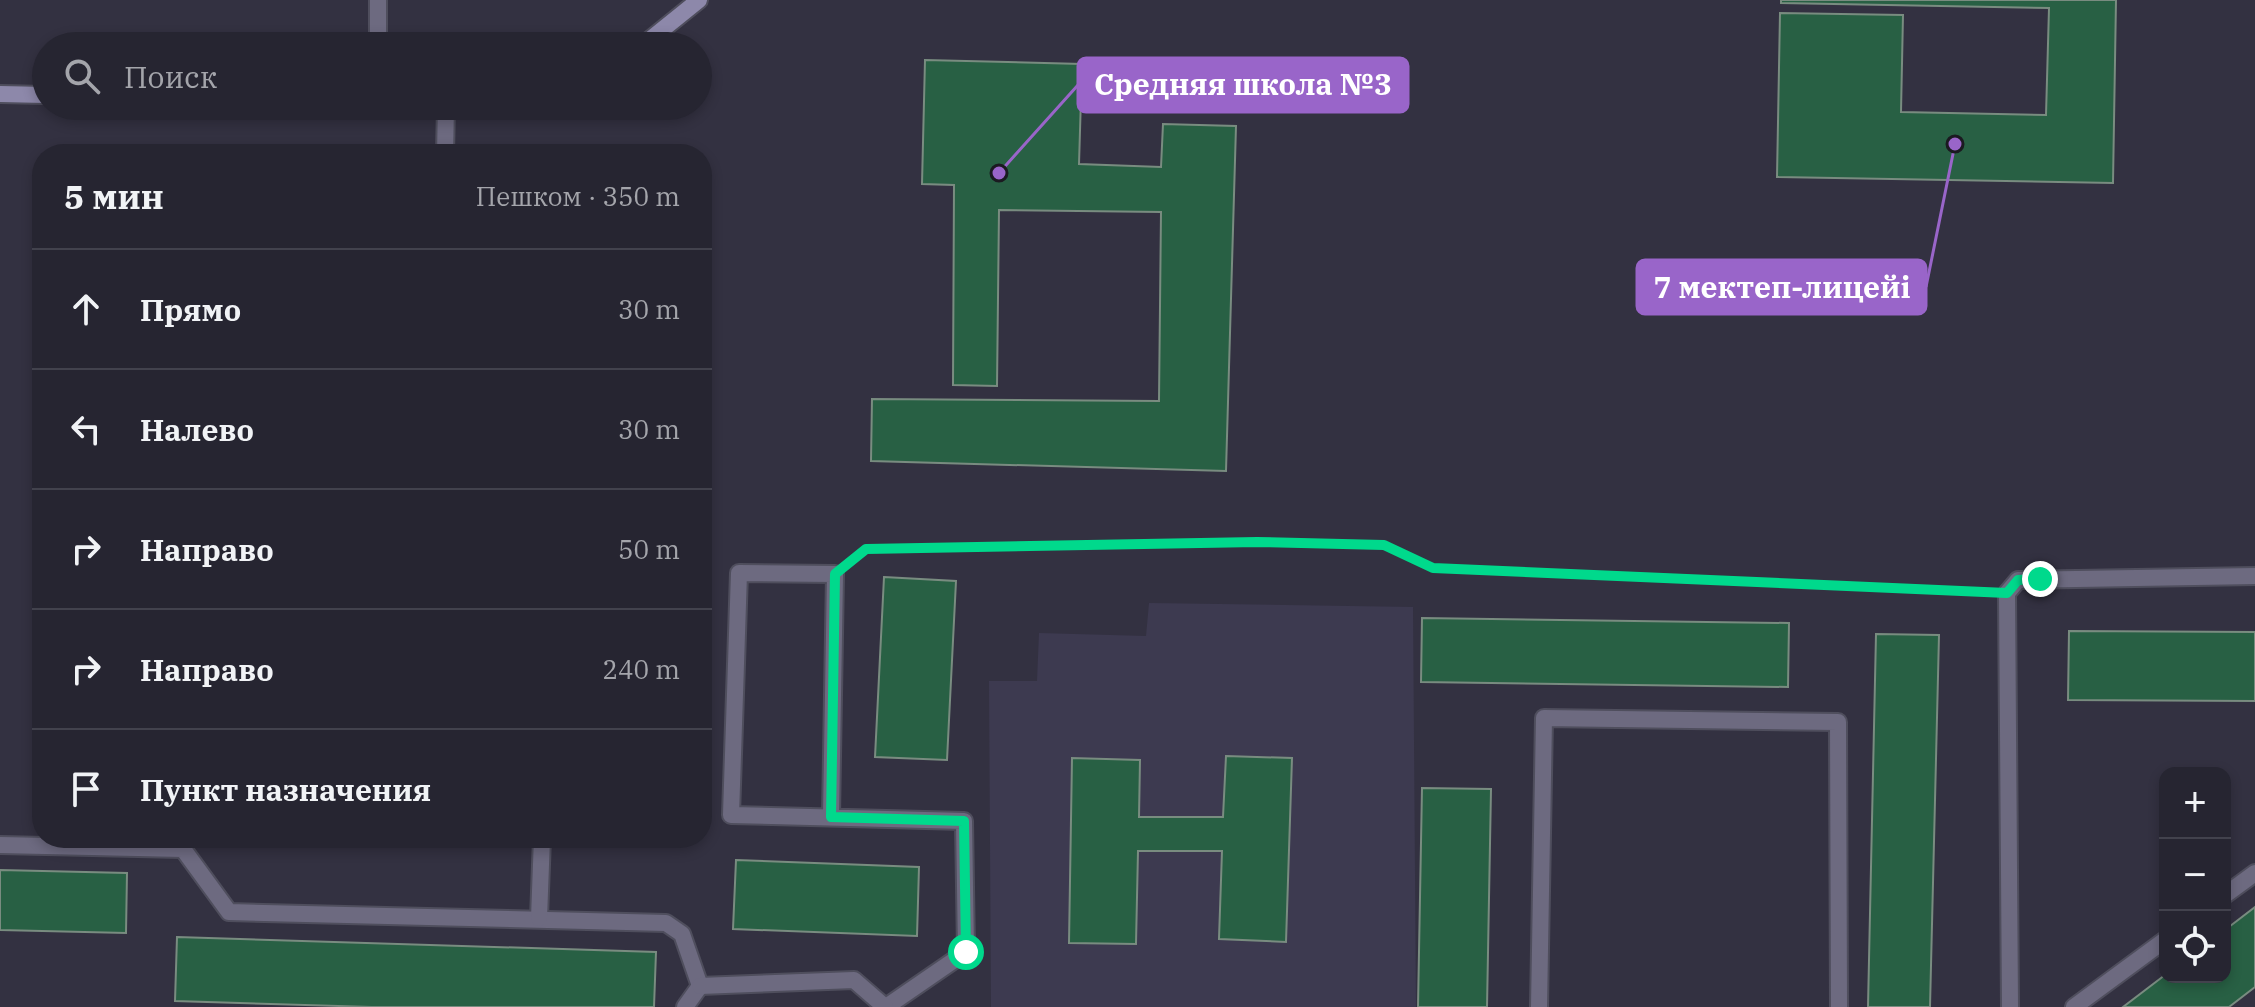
<!DOCTYPE html>
<html lang="ru">
<head>
<meta charset="utf-8">
<style>
  body { margin:0; font-family:"IBM Plex Serif",serif; background:#2e2d39; color:#f1f3f6 }
  .controls { position:absolute; right:24px; bottom:24px; display:grid; overflow:hidden; border-radius:16px; box-shadow:0 4px 12px #0003 }
  .controls button { width:72px; height:72px; display:grid; place-items:center; padding:0; border:0; border-bottom:2px solid #42424d; background:#262531; color:#f1f3f6; font:40px sans-serif }
  .stop { position:absolute; width:24px; height:24px; margin:-18px; border:6px solid #00d98c; border-radius:50%; background:#fff }
  .stop.end { background:#00d98c; border-color:#fff; box-shadow:0 2px 8px #0008 }
  .list { margin:0; padding:0; list-style:none }
  h2 { display:flex; justify-content:space-between; align-items:center; height:104px; margin:0; padding:0 32px; font-size:34px }
  h2 small { font-size:26px; font-weight:400; color:#a4a5ab }
  .list li { display:grid; grid-template-columns:52px 1fr auto; gap:24px; align-items:center; box-sizing:border-box; height:120px; padding:0 32px; border-top:2px solid #42424d }
  .list b { display:block; font-size:30px; white-space:nowrap }
  .list em { font-size:26px; font-style:normal; color:#a4a5ab }
  .icon { flex:none; width:44px; height:44px; fill:none; stroke:currentColor; stroke-width:2; stroke-linecap:round; stroke-linejoin:round }
  .map { position:relative; flex:none; width:2255px; height:1007px; overflow:hidden }
  .search { position:absolute; background:#262531; box-shadow:0 4px 12px #0003; left:32px; top:32px; width:680px; height:88px; display:flex; align-items:center; gap:20px; box-sizing:border-box; padding:0 28px; border-radius:44px; color:#a4a5ab; font-size:30px }
  .panel { position:absolute; background:#262531; box-shadow:0 4px 12px #0003; left:32px; top:144px; width:680px; height:704px; border-radius:32px }
  .map>svg:first-child { display:block }
</style>
</head>
<body>
<div class="map">
<svg width="2255" height="1007" viewBox="0 0 2255 1007">
  <rect width="100%" height="100%" fill="#333141"/>
  <!-- built -->
  <path fill="#3d3a50" d="M1149 603 1413 607 1416 1007H991L989 681H1037L1039 633 1146 636Z"/>
  <!-- building -->
  <g fill="#286044" stroke="#798c80" stroke-width="2">
    <path d="M1781 0H2116L2113 183 1777 177 1780 13 1903 15 1901 112 2046 115 2049 8 1781 3Z"/>
    <path d="M925 60 1082 64 1079 164 1161 167 1163 124 1236 126 1226 471 871 461 872 399 1159 401 1161 212 999 210 997 386 953 385 954 185 922 184Z"/>
    <path d="M702 315H708L707 387H702Z"/>
    <path d="M884 577 956 581 947 760 875 757Z"/>
    <path d="M1422 618 1789 623 1788 687 1421 682Z"/>
    <path d="M2069 631 2255 632V701L2068 700Z"/>
    <path d="M1876 634 1939 635 1930 1007H1868Z"/>
    <path d="M1226 756 1292 758 1286 942 1219 939 1222 851H1138L1136 944 1069 943 1072 758 1140 760 1139 817H1223Z"/>
    <path d="M1422 788 1491 789 1487 1007H1418Z"/>
    <path d="M736 860 919 867 917 936 733 929Z"/>
    <path d="M0 870 127 873 126 933 0 930Z"/>
    <path d="M2255 907V987L2229 1007H2123L2165 975 2225 977V930Z"/>
    <path d="M177 937 656 952 654 1007H372L175 1001Z"/>
  </g>
  <g fill="none" stroke-linecap="round" stroke-linejoin="round">
    <defs>
      <g id="lane">
        <path d="M378 46V0"/>
        <path d="M445 154 446 106"/>
        <path d="M831 817 835 574 739 573 731 815 964 821 966 952 886 1007"/>
        <path d="M0 845 183 849 229 912 666 923 682 934 700 986 685 1007"/>
        <path d="M2225 895 2255 873"/>
        <path d="M539 918 542 838"/>
        <path d="M700 986 854 980 885 1007"/>
        <path d="M1539 1007 1544 718 1838 722 1839 1007"/>
        <path d="M2010 1007 2007 593 2018 580 2255 576"/>
        <path d="M2074 1007 2165 940"/>
      </g>
      <g id="secondary">
        <path d="M642 46 699 0"/>
        <path d="M0 94 46 95"/>
      </g>
    </defs>
    <!-- lane casing -->
    <use href="#lane" stroke="#4f4e5d" stroke-width="20"/>
    <!-- secondary casing -->
    <use href="#secondary" stroke="#4f4e5d" stroke-width="20"/>
    <!-- path -->
    <path stroke="#6b6a78" stroke-width="5" stroke-dasharray="6 4" stroke-linecap="butt" d="M854 559 866 549 1257 542 1384 545 1433 568 1982 592"/>
    <!-- lane -->
    <use href="#lane" stroke="#6d6a80" stroke-width="16"/>
    <!-- secondary -->
    <use href="#secondary" stroke="#8d88aa" stroke-width="16"/>
  </g>
  <g fill="none" stroke-linecap="round" stroke-linejoin="round">
    <!-- route -->
    <path stroke="#00d98c" stroke-width="10" d="M966 952 964 821 831 817 835 574 866 549 1257 542 1384 545 1433 568 2007 593 2018 580 2040 579"/>
  </g>
  <!-- callouts -->
  <path fill="none" stroke="#9965c9" stroke-width="3" d="M999 173L1078 85M1955 144L1926 287"/>
  <g fill="#9965c9" stroke="#1b1a21" stroke-width="3">
    <circle cx="999" cy="173" r="8"/>
    <circle cx="1955" cy="144" r="8"/>
  </g>
  <g fill="#9965c9" stroke="#9965c9" stroke-width="3">
    <rect x="1078" y="58" width="330" height="54" rx="8"/>
    <rect x="1637" y="260" width="289" height="54" rx="8"/>
  </g>
  <g font-size="30" text-anchor="middle" font-weight="bold" fill="#fff">
    <text x="1243" y="95">Средняя школа №3</text>
    <text x="1782" y="298">7 мектеп-лицейі</text>
  </g>
</svg>
<div class="controls">
<button>+</button>
<button>−</button>
<button><svg class="icon" aria-label="locate" viewBox="0 0 24 24"><circle cx="12" cy="12" r="6"/><path d="M12 2v4M12 18v4M2 12h4M18 12h4"/></svg></button>
</div>
<div class="stop" style="left:966px;top:952px"></div>
<div class="stop end" style="left:2040px;top:579px"></div>
<div class="search"><svg class="icon" aria-label="search" viewBox="0 0 24 24"><circle cx="10" cy="10" r="6"/><path d="M15 15l6 6"/></svg>Поиск</div>
<section class="panel">
<h2>5 мин<small>Пешком · 350 m</small></h2>
<ul class="list">
<li><svg class="icon" aria-label="ahead" viewBox="0 0 24 24"><path d="M12 20V5M6 11l6-6 6 6"/></svg><div><b>Прямо</b></div><em>30 m</em></li>
<li><svg class="icon" aria-label="left" viewBox="0 0 24 24"><path d="M17 20v-9H6M10 6l-5 5 5 5"/></svg><div><b>Налево</b></div><em>30 m</em></li>
<li><svg class="icon" aria-label="right" viewBox="0 0 24 24"><path d="M7 20v-9h11M14 6l5 5-5 5"/></svg><div><b>Направо</b></div><em>50 m</em></li>
<li><svg class="icon" aria-label="right" viewBox="0 0 24 24"><path d="M7 20v-9h11M14 6l5 5-5 5"/></svg><div><b>Направо</b></div><em>240 m</em></li>
<li><svg class="icon" aria-label="arrive" viewBox="0 0 24 24"><path d="M6 21V4h12l-3 4 3 4H6"/></svg><div><b>Пункт назначения</b></div></li>
</ul>
</section>
</div>
</body>
</html>
